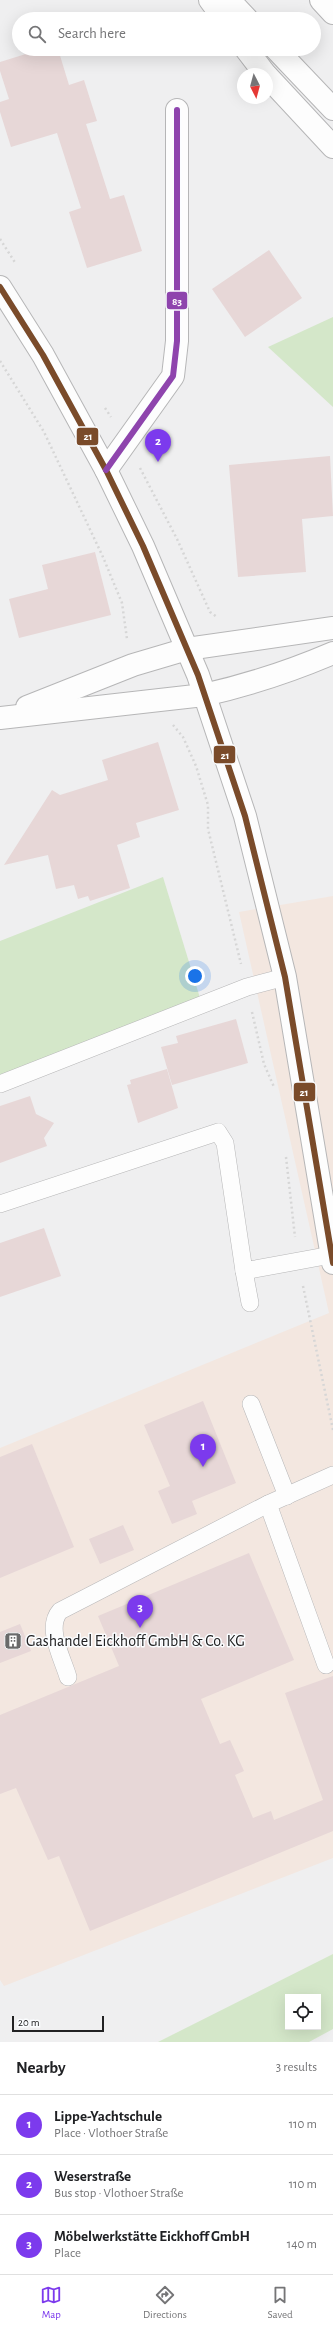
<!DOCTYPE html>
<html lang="en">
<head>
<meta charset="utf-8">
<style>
  body { margin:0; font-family:"Alegreya Sans",sans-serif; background:#f6f6f6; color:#202124 }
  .controls { position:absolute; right:12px; bottom:12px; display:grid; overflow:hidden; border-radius:0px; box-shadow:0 4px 16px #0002 }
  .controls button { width:36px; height:36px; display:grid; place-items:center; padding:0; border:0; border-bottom:1px solid #e0e0e0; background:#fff; color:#202124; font:20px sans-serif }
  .compass { position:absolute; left:237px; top:68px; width:36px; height:36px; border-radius:50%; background:#fff; box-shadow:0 4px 16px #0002; rotate:174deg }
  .scale { position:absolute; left:12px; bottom:10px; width:92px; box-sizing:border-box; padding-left:4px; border:2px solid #212122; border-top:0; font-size:11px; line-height:14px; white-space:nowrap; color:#212122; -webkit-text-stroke:3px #fbfdff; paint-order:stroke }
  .you { position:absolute; left:195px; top:976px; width:14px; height:14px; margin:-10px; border:3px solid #fff; border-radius:50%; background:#1a73e8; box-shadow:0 0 0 6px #1a73e833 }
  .badge { display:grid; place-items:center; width:26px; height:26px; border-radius:50%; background:#7c3aed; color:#fff; font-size:13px; font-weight:700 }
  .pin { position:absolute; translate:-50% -33px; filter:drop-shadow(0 1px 2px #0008) }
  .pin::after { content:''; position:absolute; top:21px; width:14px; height:12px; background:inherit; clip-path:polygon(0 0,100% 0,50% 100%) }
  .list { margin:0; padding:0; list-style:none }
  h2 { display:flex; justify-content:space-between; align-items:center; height:52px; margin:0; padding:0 16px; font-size:17px }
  h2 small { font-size:13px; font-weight:400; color:#757577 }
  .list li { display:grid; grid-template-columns:26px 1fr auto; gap:12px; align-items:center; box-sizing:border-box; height:60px; padding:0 16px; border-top:1px solid #e0e0e0 }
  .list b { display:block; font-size:15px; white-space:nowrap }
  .list p { margin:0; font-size:13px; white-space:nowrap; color:#757577 }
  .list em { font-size:13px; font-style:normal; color:#757577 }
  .icon { flex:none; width:22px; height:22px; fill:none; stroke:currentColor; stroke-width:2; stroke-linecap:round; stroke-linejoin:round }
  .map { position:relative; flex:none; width:333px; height:2042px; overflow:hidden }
  .search { position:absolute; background:#fff; box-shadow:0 4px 16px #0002; left:12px; right:12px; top:12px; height:44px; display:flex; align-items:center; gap:10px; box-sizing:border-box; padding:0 14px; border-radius:22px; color:#757577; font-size:15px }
  .sheet { height:232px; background:#fff }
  nav { display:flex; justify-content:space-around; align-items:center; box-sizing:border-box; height:56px; border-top:1px solid #e0e0e0; background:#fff; font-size:11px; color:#757577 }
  nav a { display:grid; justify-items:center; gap:2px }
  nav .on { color:#7c3aed }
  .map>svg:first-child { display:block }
</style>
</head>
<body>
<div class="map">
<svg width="333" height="2042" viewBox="0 0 333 2042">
  <rect width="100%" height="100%" fill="#efeff0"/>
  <!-- commercial -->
  <path fill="#f3e7e0" d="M333 896V1858L4 1986 0 1980V1448L329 1313 239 912Z"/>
  <!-- green -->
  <g fill="#d4e7c9" fill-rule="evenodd">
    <path d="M333 317V407L268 347Z"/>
    <path d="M163 877 200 998 0 1077V941Z"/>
    <path d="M333 1954V2029L309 2042H158ZM288 1997H318V2027H288Z"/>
  </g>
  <!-- building -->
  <g fill="#e7d7d7">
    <path d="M42 49H58L69 85 84 80 97 121 86 124 110 199 124 195 142 251 87 268 69 212 81 208 57 133 11 147 0 112V102L9 99 0 71V62Z"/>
    <path d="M269 250 302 298 245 337 212 289Z"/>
    <path d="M330 456 333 516 302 519 306 572 238 577 229 465Z"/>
    <path d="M95 552 111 615 19 638 9 599 48 589 42 565Z"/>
    <path d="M158 742 179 810 136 823 140 837 117 845 130 888 90 901 88 896 78 899 74 885 56 889 48 855 4 865 52 790 60 795 108 780 102 760Z"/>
    <path d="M236 1019 248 1063 172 1085 161 1047 178 1043 176 1036Z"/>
    <path d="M167 1069 178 1108 138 1123 127 1085 131 1084 130 1080Z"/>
    <path d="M30 1096 36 1114 54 1123 44 1138 47 1146 0 1163V1106Z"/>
    <path d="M44 1228 61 1276 0 1297V1243Z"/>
    <path d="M203 1401 236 1483 192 1501 197 1514 172 1524 158 1491 170 1486 144 1425Z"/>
    <path d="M32 1444 74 1547 0 1578V1457Z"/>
    <path d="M123 1525 134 1550 100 1564 89 1539Z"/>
    <path d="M249 1553 294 1660 201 1699 220 1744 230 1740 244 1771 235 1775 253 1818 271 1811 274 1820 323 1800 285 1693 333 1676V1831L90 1931 59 1856 48 1860 16 1788 0 1794V1715L119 1666 98 1616Z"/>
    <path d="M20 1624 31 1651 0 1663V1632Z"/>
  </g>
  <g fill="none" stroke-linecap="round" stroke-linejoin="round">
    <defs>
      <g id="service">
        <path d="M0 1084 247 987 285 977"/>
        <path d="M0 1204 218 1132 225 1143 244 1271 331 1255"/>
        <path d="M244 1271 250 1303"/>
        <path d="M251 1404 287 1496"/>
        <path d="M268 1504 326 1665"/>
        <path d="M68 1677C63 1659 45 1628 60 1611L268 1504 333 1475"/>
      </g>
      <g id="minor">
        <path d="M106 470 173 376 177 341V110"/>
        <path d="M27 707 133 665 187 649"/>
        <path d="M0 718 204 695"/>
      </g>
      <g id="tertiary">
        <path d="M187 649 333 628"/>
        <path d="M204 695C248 685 291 671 333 653"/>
      </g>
      <path id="secondary" d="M0 287 43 355 106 470 143 546 198 675 245 816 285 977 333 1263"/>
      <g id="motorway">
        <path d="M210 0 224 19"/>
        <path d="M229 0 247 19"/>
        <path d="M321 0 333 13"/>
        <path d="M246 49 265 74"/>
        <path d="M276 49 333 109"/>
        <path d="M267 76 333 147"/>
      </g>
    </defs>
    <!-- service casing -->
    <use href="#service" stroke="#b6b6b7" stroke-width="18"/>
    <!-- minor casing -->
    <use href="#minor" stroke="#b6b6b7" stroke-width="24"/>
    <!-- tertiary casing -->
    <use href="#tertiary" stroke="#b6b6b7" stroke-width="24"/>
    <!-- secondary casing -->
    <use href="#secondary" stroke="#b6b6b7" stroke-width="24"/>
    <!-- motorway casing -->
    <use href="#motorway" stroke="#b6b6b7" stroke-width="24"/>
    <!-- path -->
    <g stroke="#d6d6d6" stroke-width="2.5" stroke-dasharray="2 3" stroke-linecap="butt">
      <path d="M0 239 16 264"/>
      <path d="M0 361 44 432 103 557 122 603 127 639"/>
      <path d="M105 408 111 417"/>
      <path d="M140 468 177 539 210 612 217 617"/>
      <path d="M173 725 183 737 196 766 208 805V829L241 964"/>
      <path d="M252 1012 264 1064 274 1087"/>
      <path d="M286 1157 295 1237"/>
      <path d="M303 1286 333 1430"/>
    </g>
    <!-- service -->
    <use href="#service" stroke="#fdfdfd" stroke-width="17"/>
    <!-- minor -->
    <use href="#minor" stroke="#fdfdfd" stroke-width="22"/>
    <!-- tertiary -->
    <use href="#tertiary" stroke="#fdfdfd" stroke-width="22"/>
    <!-- secondary -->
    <use href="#secondary" stroke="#fdfdfd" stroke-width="22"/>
    <!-- motorway -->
    <use href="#motorway" stroke="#fdfdfd" stroke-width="22"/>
    <defs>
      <path id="bus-1" d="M0 287 43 355 106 470 143 546 198 675 245 816 285 977 333 1263"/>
      <path id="bus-2" d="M106 470 173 376 177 341V110"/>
    </defs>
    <!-- bus-1 casing -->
    <use href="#bus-1" stroke="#fbfdff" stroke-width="9"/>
    <!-- bus-2 casing -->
    <use href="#bus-2" stroke="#fbfdff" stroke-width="9"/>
    <!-- bus-1 -->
    <use href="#bus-1" stroke="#7a4b2a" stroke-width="6"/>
    <!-- bus-2 -->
    <use href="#bus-2" stroke="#8e44ad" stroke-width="6"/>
  </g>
  <!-- icons -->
  <defs>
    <symbol id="building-square" viewBox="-11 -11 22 22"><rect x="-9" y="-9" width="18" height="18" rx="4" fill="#69696a" stroke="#fbfdff"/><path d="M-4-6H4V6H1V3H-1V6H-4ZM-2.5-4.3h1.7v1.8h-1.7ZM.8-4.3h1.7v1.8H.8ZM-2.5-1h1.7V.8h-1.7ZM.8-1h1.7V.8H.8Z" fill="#fff"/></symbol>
  </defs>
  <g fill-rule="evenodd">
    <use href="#building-square" x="3" y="1631" width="20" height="20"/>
  </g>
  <g text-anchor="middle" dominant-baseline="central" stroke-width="3" stroke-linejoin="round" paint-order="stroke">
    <!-- poi labels -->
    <g font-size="16" fill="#212122" stroke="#fbfdff" text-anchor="start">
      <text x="26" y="1641">Gashandel Eickhoff GmbH &amp; Co. KG</text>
    </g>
  </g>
  <g stroke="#fbfdff" stroke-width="1.5">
    <rect x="166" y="291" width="22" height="19" rx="4" fill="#8e44ad"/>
    <rect x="76" y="427" width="23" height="19" rx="4" fill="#7a4b2a"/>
    <rect x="213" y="745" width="23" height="19" rx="4" fill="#7a4b2a"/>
    <rect x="293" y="1082" width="23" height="20" rx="4" fill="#7a4b2a"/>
  </g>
  <g font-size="11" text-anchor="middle" font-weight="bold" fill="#fff">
    <text x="177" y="305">83</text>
    <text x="88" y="440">21</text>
    <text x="225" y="759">21</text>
    <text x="304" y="1096">21</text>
  </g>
</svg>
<div class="controls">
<button><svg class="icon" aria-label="locate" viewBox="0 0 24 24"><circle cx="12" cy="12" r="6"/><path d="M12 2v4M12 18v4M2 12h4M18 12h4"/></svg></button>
</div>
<svg class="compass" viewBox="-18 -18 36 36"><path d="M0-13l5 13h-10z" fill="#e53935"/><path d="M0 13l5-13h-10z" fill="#757577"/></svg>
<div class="scale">20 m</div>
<div class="you"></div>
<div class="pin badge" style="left:203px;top:1467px">1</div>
<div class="pin badge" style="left:158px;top:462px">2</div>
<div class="pin badge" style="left:140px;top:1628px">3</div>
<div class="search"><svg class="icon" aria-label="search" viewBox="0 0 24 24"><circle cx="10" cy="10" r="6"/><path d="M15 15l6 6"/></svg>Search here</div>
</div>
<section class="sheet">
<h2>Nearby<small>3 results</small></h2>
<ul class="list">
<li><span class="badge">1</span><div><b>Lippe-Yachtschule</b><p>Place · Vlothoer Straße</p></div><em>110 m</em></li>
<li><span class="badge">2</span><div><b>Weserstraße</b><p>Bus stop · Vlothoer Straße</p></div><em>110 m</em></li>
<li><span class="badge">3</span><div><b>Möbelwerkstätte Eickhoff GmbH</b><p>Place</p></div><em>140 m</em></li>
</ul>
</section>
<nav>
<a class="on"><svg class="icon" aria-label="map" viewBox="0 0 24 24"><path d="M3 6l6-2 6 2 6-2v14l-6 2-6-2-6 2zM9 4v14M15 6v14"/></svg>Map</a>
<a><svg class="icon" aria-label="directions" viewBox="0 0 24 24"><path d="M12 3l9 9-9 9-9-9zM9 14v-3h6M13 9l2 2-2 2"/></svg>Directions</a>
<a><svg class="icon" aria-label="saved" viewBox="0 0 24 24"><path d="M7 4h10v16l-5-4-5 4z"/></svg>Saved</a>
</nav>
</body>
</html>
